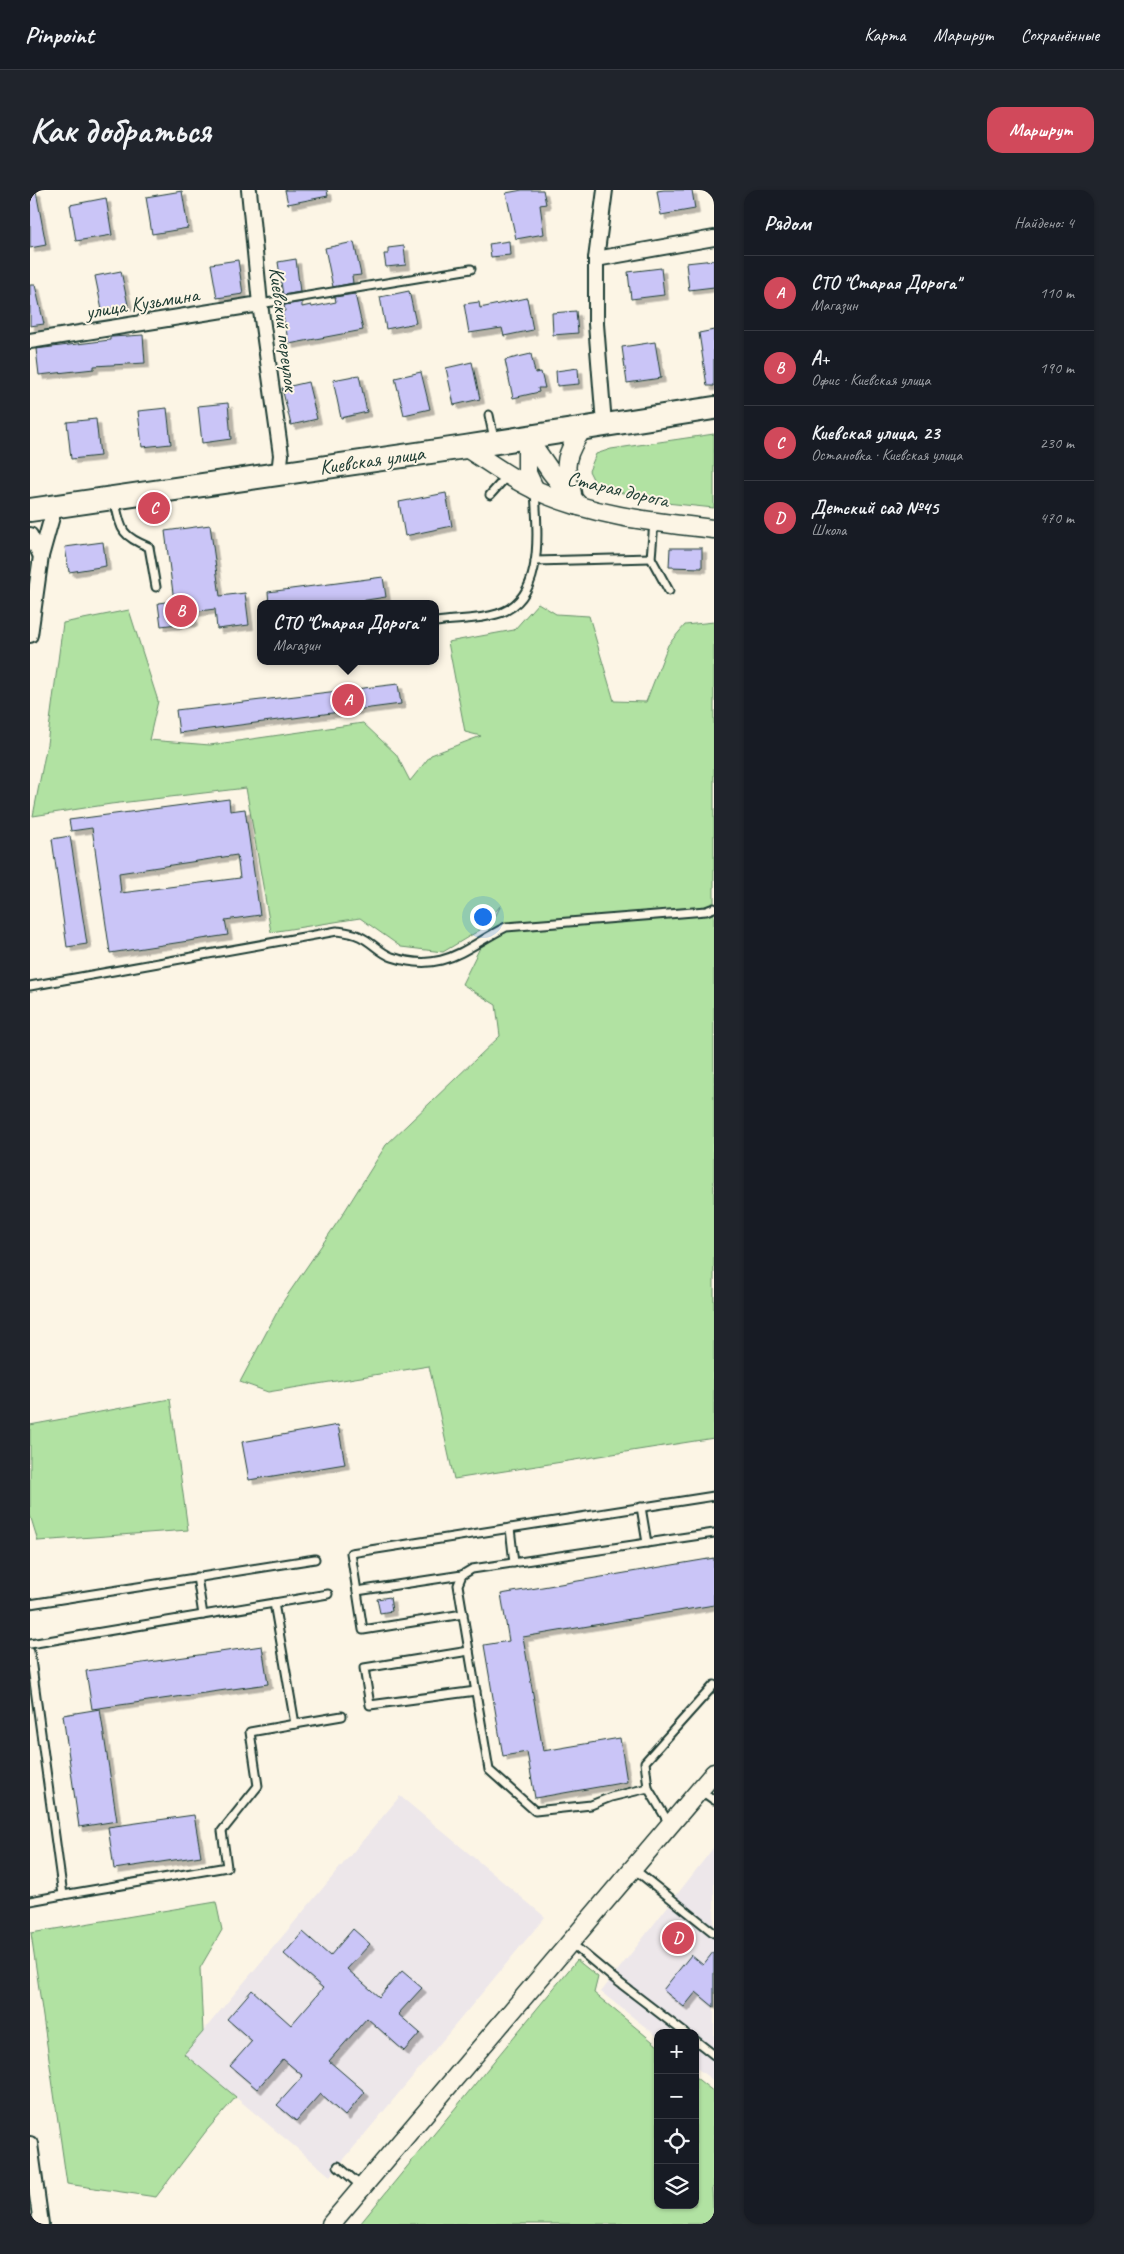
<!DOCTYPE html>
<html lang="ru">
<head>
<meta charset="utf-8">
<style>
  body { margin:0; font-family:Caveat,sans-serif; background:#20242c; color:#f1f3f6 }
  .controls { position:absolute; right:15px; bottom:15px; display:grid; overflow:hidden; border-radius:10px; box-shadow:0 1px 4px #0004 }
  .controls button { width:45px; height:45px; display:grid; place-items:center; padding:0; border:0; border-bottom:1px solid #363941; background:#171b24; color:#f1f3f6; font:25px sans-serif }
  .you { position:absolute; left:452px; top:726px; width:18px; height:18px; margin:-12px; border:4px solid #fff; border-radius:50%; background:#1a73e8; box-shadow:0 0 0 8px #1a73e833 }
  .badge { display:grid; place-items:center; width:32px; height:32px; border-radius:50%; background:#d1495b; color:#fff; font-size:16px; font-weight:700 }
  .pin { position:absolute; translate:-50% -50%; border:2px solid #fff; box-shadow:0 1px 5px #0006 }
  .popup { position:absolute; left:227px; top:410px; width:182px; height:65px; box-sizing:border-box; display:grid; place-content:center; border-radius:10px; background:#171b24; filter:drop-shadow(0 1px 4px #0005); font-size:16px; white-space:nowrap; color:#9ea1a6 }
  .popup b { font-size:19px; color:#f1f3f6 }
  .popup::after { content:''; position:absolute; left:50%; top:100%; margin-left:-10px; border:10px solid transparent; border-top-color:#171b24 }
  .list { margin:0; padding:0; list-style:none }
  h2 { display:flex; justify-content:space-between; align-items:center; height:65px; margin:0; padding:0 20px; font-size:21px }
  h2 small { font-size:16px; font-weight:400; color:#9ea1a6 }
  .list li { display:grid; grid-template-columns:32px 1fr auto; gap:15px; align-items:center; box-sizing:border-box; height:75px; padding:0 20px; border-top:1px solid #363941 }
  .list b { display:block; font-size:19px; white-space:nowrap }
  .list p { margin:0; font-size:16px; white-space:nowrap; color:#9ea1a6 }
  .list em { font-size:16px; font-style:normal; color:#9ea1a6 }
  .icon { flex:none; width:28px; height:28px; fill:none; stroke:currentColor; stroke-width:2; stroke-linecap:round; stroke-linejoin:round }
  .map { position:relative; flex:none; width:684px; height:2034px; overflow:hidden; border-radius:15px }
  header { display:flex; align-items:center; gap:30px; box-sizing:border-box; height:70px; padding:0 25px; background:#171b24; border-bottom:1px solid #363941 }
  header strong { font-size:24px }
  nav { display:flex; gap:28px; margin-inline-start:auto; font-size:18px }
  .intro { display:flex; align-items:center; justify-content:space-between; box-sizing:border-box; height:120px; padding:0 30px }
  h1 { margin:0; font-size:35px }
  .button { padding:12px 22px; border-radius:15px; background:#d1495b; color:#fff; font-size:18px; font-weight:700 }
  main { display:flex; gap:30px; padding:0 30px }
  aside { flex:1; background:#171b24; border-radius:15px; box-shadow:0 1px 4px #0004 }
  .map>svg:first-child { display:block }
</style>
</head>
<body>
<header>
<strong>Pinpoint</strong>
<nav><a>Карта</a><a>Маршрут</a><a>Сохранённые</a></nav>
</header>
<div class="intro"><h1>Как добраться</h1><a class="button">Маршрут</a></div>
<main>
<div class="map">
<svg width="684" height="2034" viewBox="0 0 684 2034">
  <defs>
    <filter id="shadow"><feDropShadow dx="4.5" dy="4.5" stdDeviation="0" flood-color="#0004"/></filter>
  </defs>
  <rect width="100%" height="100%" fill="#fcf5e5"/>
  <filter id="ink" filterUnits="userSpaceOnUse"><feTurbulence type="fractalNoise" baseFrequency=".02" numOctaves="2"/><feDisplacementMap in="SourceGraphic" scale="10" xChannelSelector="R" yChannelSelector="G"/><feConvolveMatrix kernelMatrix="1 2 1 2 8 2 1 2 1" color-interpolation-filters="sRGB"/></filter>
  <g filter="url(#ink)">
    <!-- built -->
    <g fill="#ede7ea">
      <path d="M370 1606 515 1727 300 1986 154 1864Z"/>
      <path d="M684 1657V1891L665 1877V1843H628V1847L571 1802Z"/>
    </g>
    <!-- green -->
    <g fill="#b1e2a2" stroke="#68906b">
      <path d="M684 244V318L636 313 567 297 559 281 566 264 581 259Z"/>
      <path d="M508 413 526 424 559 426 584 511 616 512 638 455 655 435 684 432V1248L424 1289 399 1176 238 1202 210 1192 252 1113 311 1027 356 955 470 846 466 815 432 794 471 715 450 740 413 762 371 757 330 728 241 742 216 598 81 614 3 626 17 554 33 433 99 420 128 511 119 550 180 555 333 533 366 564 380 591 401 565 451 546 435 542 418 452 484 440Z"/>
      <path d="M140 1209 158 1340 8 1351 0 1325V1235Z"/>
      <path d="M186 1712 192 1740 170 1778 173 1842 154 1864 206 1907 177 1940 126 2007 37 1994 1 1743Z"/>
      <path d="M547 1770 568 1787 564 1803 628 1856V2015H665V1887L684 1902V1997L682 1998 684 2034H330Z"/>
    </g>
    <!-- building -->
    <g fill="#cac5f7" stroke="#1f3d34" fill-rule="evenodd" filter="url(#shadow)">
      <path d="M255 0H297L298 6 258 14Z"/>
      <path d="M492 0H513L516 14 510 15 514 44 486 49 476 3Z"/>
      <path d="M634 0H662L665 19 631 25 627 1Z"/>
      <path d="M0 1H6L16 55 0 58Z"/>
      <path d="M152 1 158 38 122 44 116 7Z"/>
      <path d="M76 8 82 45 46 51 40 15Z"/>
      <path d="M479 51 480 65 461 67 459 54Z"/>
      <path d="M324 52 331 85 322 86 323 93 303 97 295 58Z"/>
      <path d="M374 56 376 75 356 77 354 64H358V58Z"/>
      <path d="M266 69 270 102 253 105 248 72Z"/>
      <path d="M208 70 213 104 187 108 181 74Z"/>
      <path d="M684 70V97L659 100 656 73Z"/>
      <path d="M631 78 634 105 601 109 598 82Z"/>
      <path d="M91 81 98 115 72 120 65 86Z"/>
      <path d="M0 95H5L14 134 0 136Z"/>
      <path d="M379 101 386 133 356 139 350 107Z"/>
      <path d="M325 104 333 140 259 154 252 121H255L254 115 272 112V117L281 115 282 117 306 112 305 107Z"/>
      <path d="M497 108 503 140 474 146 472 138 439 143 434 114 449 112 450 118Z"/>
      <path d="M546 121 548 143 523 145 522 123Z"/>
      <path d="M684 140V196H677L669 143Z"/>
      <path d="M113 145 115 173 64 176V179L9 185 6 159 80 150V147H82Z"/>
      <path d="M625 152 631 188 597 193 592 157Z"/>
      <path d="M501 164 505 183 511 182 515 198H508L509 202 483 208 475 170Z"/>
      <path d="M442 172 450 209 424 215 416 178Z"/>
      <path d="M548 178 549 194 527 196 526 181Z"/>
      <path d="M391 182 400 219 374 225 365 188Z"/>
      <path d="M329 185 337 222 311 228 303 190Z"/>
      <path d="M278 192 287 229 261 235 252 198Z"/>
      <path d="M198 213 201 249 172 253 168 216Z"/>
      <path d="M137 218 141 254 112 257 108 221Z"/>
      <path d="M66 229 70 266 41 269 37 232Z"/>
      <path d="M416 303 422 336 375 346 369 312Z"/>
      <path d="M180 335 190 406 215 403 219 435 187 439 185 419 162 422 163 432 131 436 128 413 144 411 135 341Z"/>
      <path d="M73 352 76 376 39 382 35 357Z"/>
      <path d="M640 358H672V378L639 377Z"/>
      <path d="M353 387 356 407 311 414H239L238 402Z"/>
      <path d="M368 494 371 514 149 543 146 520Z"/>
      <path d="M199 609 200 621 215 619 230 725 195 730 198 745 80 763 62 638 41 641 39 630ZM207 665 210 688 91 703 89 683Z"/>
      <path d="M40 646 57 754 37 757 22 649Z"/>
      <path d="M308 1235 315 1274 219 1290 212 1252Z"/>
      <path d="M684 1368V1415L493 1447 513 1561 590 1548 597 1592 505 1608 497 1562 473 1566 454 1455 479 1451 471 1404Z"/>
      <path d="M360 1407 362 1421 350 1423 347 1409Z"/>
      <path d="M232 1456 238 1494 62 1519 56 1481Z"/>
      <path d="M70 1519 87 1631 49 1637 33 1525Z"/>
      <path d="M164 1625 171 1666 84 1679 78 1637Z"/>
      <path d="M323 1739 340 1754 317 1779 349 1807 372 1781 392 1798 368 1824 390 1843 374 1861 337 1828 299 1871 335 1902 315 1926 290 1904 266 1931 247 1915 273 1886 253 1869 227 1899 200 1876 222 1851 197 1829 222 1800 261 1835 293 1798 254 1764 273 1742 300 1766Z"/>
      <path d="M684 1761V1817L666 1802 654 1817 633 1800 661 1765 673 1775Z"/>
    </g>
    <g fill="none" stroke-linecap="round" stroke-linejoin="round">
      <defs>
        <g id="service">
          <path d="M230 114 441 79"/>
          <path d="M459 225 464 249"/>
          <path d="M460 305 477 286"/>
          <path d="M85 312C91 340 91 346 119 357L126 397"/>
          <path d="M624 332 621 368 639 401"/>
          <path d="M505 371 621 368"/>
          <path d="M406 432C425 429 448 430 467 424 516 410 507 340 505 301"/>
          <path d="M0 796 307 741C314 742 323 743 329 746 341 751 350 763 362 767 414 784 434 758 476 737L676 721 684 718"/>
          <path d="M611 1317 617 1353"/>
          <path d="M480 1338 484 1373"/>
          <path d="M167 1387 173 1425"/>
          <path d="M327 1401 432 1385"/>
          <path d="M0 1414 285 1369"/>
          <path d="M433 1424 333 1440 321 1363 684 1306"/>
          <path d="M0 1454 298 1404"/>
          <path d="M439 1461 334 1478 340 1515 446 1501"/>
          <path d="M0 1462 33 1705 0 1711"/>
          <path d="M265 1534 312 1526"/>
          <path d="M618 1598 581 1607 561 1615 505 1621 459 1580 428 1395 432 1385 442 1379 684 1343"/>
          <path d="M670 1600 684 1610"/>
          <path d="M640 1635 618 1598 615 1572 684 1495"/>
          <path d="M604 1679 684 1743"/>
          <path d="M33 1705 197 1677 192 1641 228 1596 220 1542 265 1534 244 1413"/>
          <path d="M541 1753 582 1787 655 1843"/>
          <path d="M665 1850 684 1865"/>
          <path d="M308 1976 332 1997"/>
        </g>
        <g id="minor">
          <path d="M219 0 230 114 251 265 249 283"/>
          <path d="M566 69 684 48"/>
          <path d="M0 151 230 114"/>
          <path d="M574 234 566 134V69L575 0"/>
          <path d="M0 345 11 366"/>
          <path d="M0 445 11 366 25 316"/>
          <path d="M0 1954 11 2034"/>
        </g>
        <g id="tertiary">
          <path d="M497 247 521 282 549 316"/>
          <path d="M497 247V283L505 300"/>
          <path d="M435 257C459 272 482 290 508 301 563 326 624 332 684 339"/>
          <path d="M542 303C531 275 537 262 553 238"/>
          <path d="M301 2034 684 1583"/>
        </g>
        <path id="primary" d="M0 320 435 257 684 218"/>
      </defs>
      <!-- service casing -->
      <use href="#service" stroke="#1f3d34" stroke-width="11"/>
      <!-- minor casing -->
      <use href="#minor" stroke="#1f3d34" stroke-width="18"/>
      <!-- tertiary casing -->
      <use href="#tertiary" stroke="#1f3d34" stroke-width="21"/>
      <!-- primary casing -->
      <use href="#primary" stroke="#1f3d34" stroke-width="26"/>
      <!-- service -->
      <use href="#service" stroke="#fcf5e5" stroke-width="7"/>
      <!-- minor -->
      <use href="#minor" stroke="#fcf5e5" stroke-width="14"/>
      <!-- tertiary -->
      <use href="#tertiary" stroke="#fcf5e5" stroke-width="18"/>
      <!-- primary -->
      <use href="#primary" stroke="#fcf5e5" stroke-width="22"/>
    </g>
  </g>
  <g text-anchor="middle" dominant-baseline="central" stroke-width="4" stroke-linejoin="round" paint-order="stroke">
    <!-- street labels -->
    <g font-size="21" fill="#1f3d34" stroke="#fcf5e5">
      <text transform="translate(112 113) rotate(-9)">улица Кузьмина</text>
      <text transform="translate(254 139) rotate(83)">Киевский переулок</text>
      <text transform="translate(342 270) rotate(-8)">Киевская улица</text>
      <text transform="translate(588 299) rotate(13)">Старая дорога</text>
    </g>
  </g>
</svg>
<div class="controls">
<button>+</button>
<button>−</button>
<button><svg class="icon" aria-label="locate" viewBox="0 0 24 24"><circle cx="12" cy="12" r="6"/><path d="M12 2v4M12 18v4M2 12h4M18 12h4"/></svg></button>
<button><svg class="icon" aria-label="layers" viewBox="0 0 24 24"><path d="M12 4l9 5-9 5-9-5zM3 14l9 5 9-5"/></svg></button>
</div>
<div class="you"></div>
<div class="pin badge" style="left:318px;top:510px">A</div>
<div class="popup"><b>СТО &quot;Старая Дорога&quot;</b>Магазин</div>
<div class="pin badge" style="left:151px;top:421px">B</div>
<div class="pin badge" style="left:124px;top:318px">C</div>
<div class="pin badge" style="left:648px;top:1748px">D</div>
</div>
<aside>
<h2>Рядом<small>Найдено: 4</small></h2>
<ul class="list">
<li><span class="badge">A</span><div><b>СТО &quot;Старая Дорога&quot;</b><p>Магазин</p></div><em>110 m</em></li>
<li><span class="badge">B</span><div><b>А+</b><p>Офис · Киевская улица</p></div><em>190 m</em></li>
<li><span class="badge">C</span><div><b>Киевская улица, 23</b><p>Остановка · Киевская улица</p></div><em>230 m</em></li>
<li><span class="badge">D</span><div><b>Детский сад №45</b><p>Школа</p></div><em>470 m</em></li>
</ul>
</aside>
</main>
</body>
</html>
